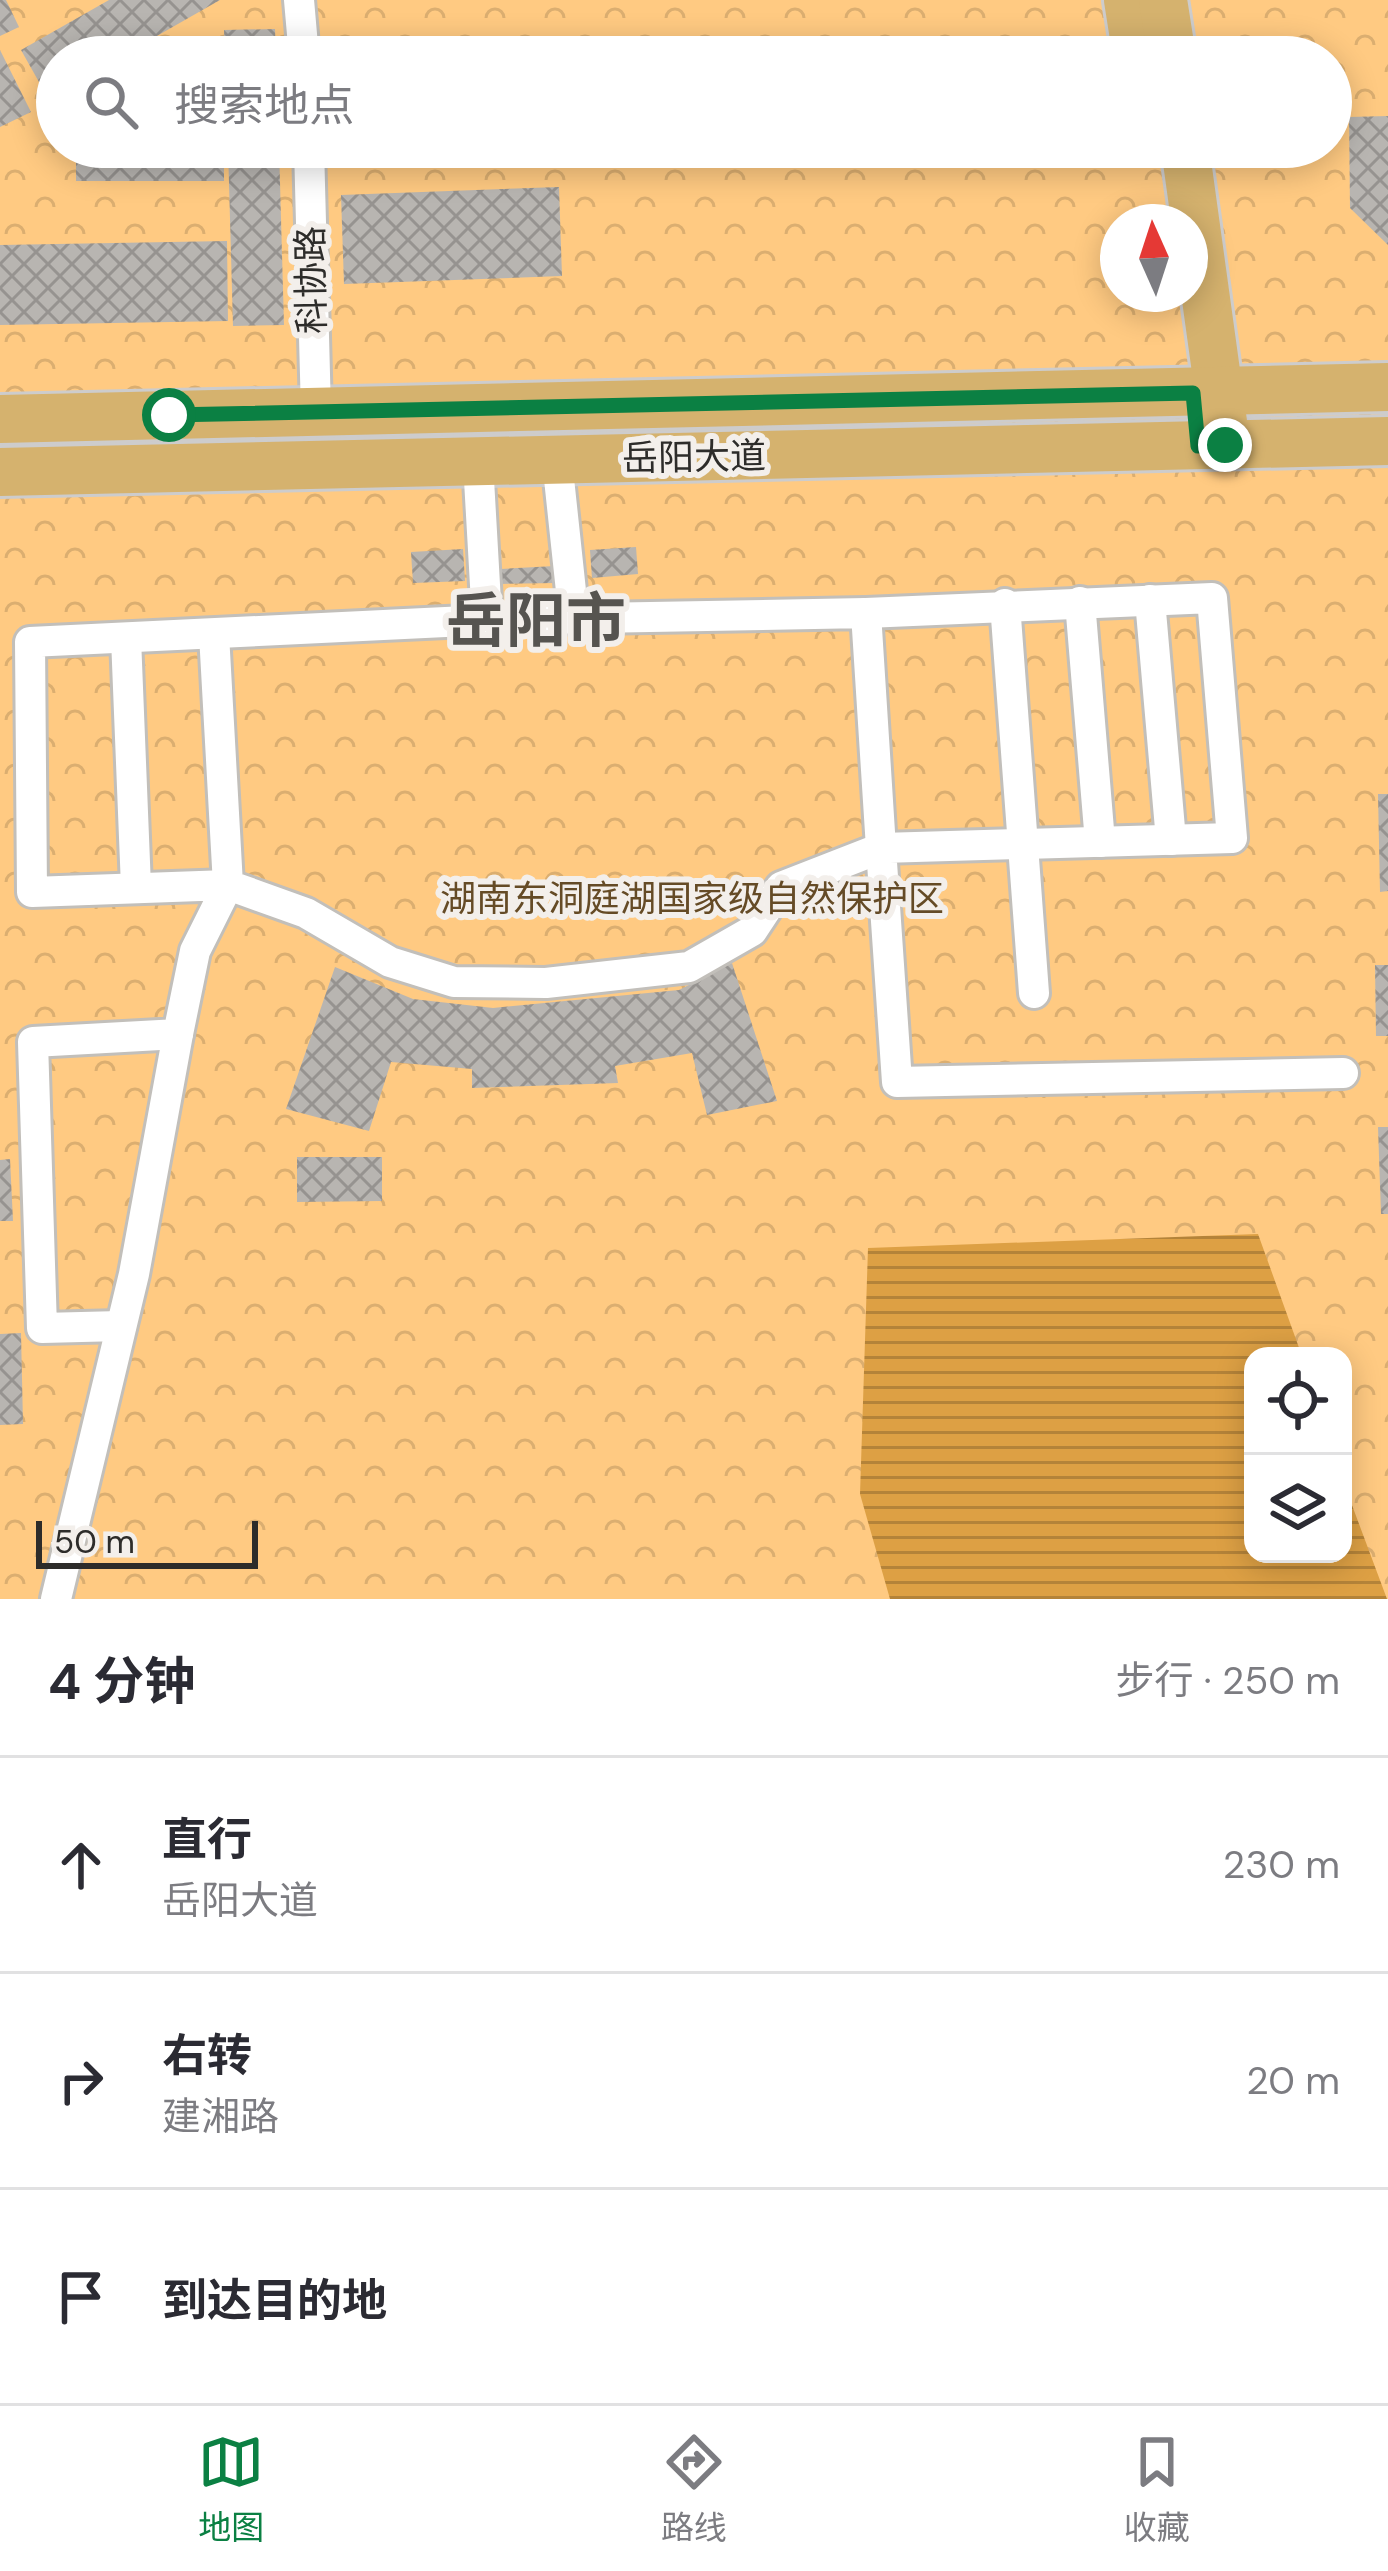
<!DOCTYPE html>
<html lang="zh">
<head>
<meta charset="utf-8">
<style>
  body { margin:0; font-family:"DM Sans","Noto Sans SC",sans-serif; background:#f2f2f3; color:#2b2b33 }
  .controls { position:absolute; right:36px; bottom:36px; display:grid; overflow:hidden; border-radius:24px; box-shadow:0 6px 30px #0003 }
  .controls button { width:108px; height:108px; display:grid; place-items:center; padding:0; border:0; border-bottom:3px solid #e1e1e2; background:#fff; color:#2b2b33; font:60px sans-serif }
  .compass { position:absolute; left:1100px; top:204px; width:108px; height:108px; border-radius:50%; background:#fff; box-shadow:0 6px 30px #0003; rotate:357deg }
  .scale { position:absolute; left:36px; bottom:30px; width:222px; box-sizing:border-box; padding-left:12px; border:6px solid #2d2c2a; border-top:0; font-size:33px; line-height:42px; white-space:nowrap; color:#2d2c2a; -webkit-text-stroke:9px #f3efeb; paint-order:stroke }
  .stop { position:absolute; width:36px; height:36px; margin:-27px; border:9px solid #0b8043; border-radius:50%; background:#fff }
  .stop.end { background:#0b8043; border-color:#fff; box-shadow:0 3px 12px #0008 }
  .list { margin:0; padding:0; list-style:none }
  h2 { display:flex; justify-content:space-between; align-items:center; height:156px; margin:0; padding:0 48px; font-size:51px }
  h2 small { font-size:39px; font-weight:400; color:#7c7c81 }
  .list li { display:grid; grid-template-columns:78px 1fr auto; gap:36px; align-items:center; box-sizing:border-box; height:216px; padding:0 48px; border-top:3px solid #e1e1e2 }
  .list b { display:block; font-size:45px; white-space:nowrap }
  .list p { margin:0; font-size:39px; white-space:nowrap; color:#7c7c81 }
  .list em { font-size:39px; font-style:normal; color:#7c7c81 }
  .icon { flex:none; width:66px; height:66px; fill:none; stroke:currentColor; stroke-width:2; stroke-linecap:round; stroke-linejoin:round }
  .map { position:relative; flex:none; width:1388px; height:1599px; overflow:hidden }
  .search { position:absolute; background:#fff; box-shadow:0 6px 30px #0003; left:36px; right:36px; top:36px; height:132px; display:flex; align-items:center; gap:30px; box-sizing:border-box; padding:0 42px; border-radius:66px; color:#7c7c81; font-size:45px }
  .sheet { height:804px; background:#fff }
  nav { display:flex; justify-content:space-around; align-items:center; box-sizing:border-box; height:168px; border-top:3px solid #e1e1e2; background:#fff; font-size:33px; color:#7c7c81 }
  nav a { display:grid; justify-items:center; gap:6px }
  nav .on { color:#0b8043 }
  .map>svg:first-child { display:block }
</style>
</head>
<body>
<div class="map">
<svg width="1388" height="1599" viewBox="0 0 1388 1599">
  <defs>
    <pattern id="forest-crowns" width="20" height="18" patternUnits="userSpaceOnUse" patternTransform="scale(3)"><rect width="20" height="18" fill="#ffca82"/><path d="M2 6a3 3 0 1 1 6 0M12 15a3 3 0 1 1 6 0" fill="none" stroke="#dbae70"/></pattern>
    <pattern id="water-rules" width="6" height="5" patternUnits="userSpaceOnUse" patternTransform="scale(3)"><rect width="6" height="5" fill="#dda044"/><path d="M0 2.5h6" fill="none" stroke="#b48339"/></pattern>
    <pattern id="building-cross-hatch" width="8" height="8" patternUnits="userSpaceOnUse" patternTransform="scale(3)"><rect width="8" height="8" fill="#b8b5b1"/><path d="M0 0l8 8M0 8l8-8" fill="none" stroke="#969390"/></pattern>
  </defs>
  <rect width="100%" height="100%" fill="#f3efeb"/>
  <!-- forest -->
  <path fill="url(#forest-crowns)" fill-rule="evenodd" d="M0 0H1388V1599H0ZM57 57H1331V147H57ZM1118 222H1190V294H1118ZM1253 1356H1343V1554H1253Z"/>
  <!-- water -->
  <path fill="url(#water-rules)" d="M1258 1234 1302 1356H1253V1554H1343V1481L1387 1599H890L860 1494 868 1248Z"/>
  <!-- building -->
  <g fill="url(#building-cross-hatch)">
    <path d="M0 0H6L19 27 0 36Z"/>
    <path d="M109 0H220L120 57H57V93L48 98 21 50Z"/>
    <path d="M275 29 276 57H225L224 30Z"/>
    <path d="M0 50 31 112 0 127Z"/>
    <path d="M1388 116V245L1350 208 1349 117Z"/>
    <rect x="76" y="147" width="148" height="34"/>
    <path d="M228 147H279L284 325 233 326Z"/>
    <path d="M559 187 562 276 344 284 341 195Z"/>
    <path d="M227 241 228 321 0 325V245Z"/>
    <path d="M636 547 638 574 592 578 590 550Z"/>
    <path d="M463 549 465 581 413 583 411 552Z"/>
    <path d="M555 566 556 583 500 584 501 569Z"/>
    <path d="M1378 794H1388V891L1380 892Z"/>
    <path d="M732 963 777 1101 707 1115 692 1053 615 1066 618 1083 472 1088V1069L391 1062 369 1131 286 1109 335 967 413 999 493 1008 679 990Z"/>
    <path d="M1375 965H1388V1036H1376Z"/>
    <path d="M1378 1127H1388V1214H1381Z"/>
    <path d="M297 1157H382V1201L297 1202Z"/>
    <path d="M10 1159 13 1221H0V1160Z"/>
    <path d="M21 1333 23 1424 0 1425V1334Z"/>
  </g>
  <g fill="none" stroke-linecap="round" stroke-linejoin="round">
    <defs>
      <g id="minor">
        <path d="M299 0 304 57"/>
        <path d="M309 147 316 412"/>
        <path d="M557 460 574 619"/>
        <path d="M1150 600 1171 840"/>
        <path d="M1080 602 1100 842"/>
        <path d="M1005 604 1034 993"/>
        <path d="M866 613 1212 598 1232 838 881 848 897 1082 1343 1073"/>
        <path d="M214 634 228 885 306 913 390 962 454 982 546 983 689 967 752 931 781 887 881 848 866 613 487 620 478 462"/>
        <path d="M126 638 136 887"/>
        <path d="M121 1326 42 1328 33 1042 178 1034 195 951 228 885 32 892 30 642 487 620"/>
        <path d="M56 1599 134 1274 178 1034"/>
      </g>
      <g id="primary">
        <path d="M1128 0 1137 57"/>
        <path d="M1163 0 1172 57"/>
        <path d="M1185 147 1223 422"/>
        <path d="M0 419 1388 387"/>
        <path d="M0 472 1388 441"/>
      </g>
    </defs>
    <!-- minor casing -->
    <use href="#minor" stroke="#c2bfba" stroke-width="36"/>
    <!-- primary casing -->
    <use href="#primary" stroke="#cdcccc" stroke-width="54"/>
    <!-- minor -->
    <use href="#minor" stroke="#fff" stroke-width="30"/>
    <!-- primary -->
    <use href="#primary" stroke="#d5b26e" stroke-width="48"/>
  </g>
  <g fill="none" stroke-linecap="round" stroke-linejoin="round">
    <!-- route -->
    <path stroke="#0b8043" stroke-width="15" d="M169 415 1193 393 1198 446 1225 445"/>
  </g>
  <g text-anchor="middle" dominant-baseline="central" stroke-width="12" stroke-linejoin="round" paint-order="stroke">
    <!-- street labels -->
    <g font-size="36" fill="#2d2c2a" stroke="#f3efeb">
      <text transform="translate(311 280) rotate(-91)">科协路</text>
      <text transform="translate(694 457) rotate(-1)">岳阳大道</text>
    </g>
    <!-- park labels -->
    <g font-size="36" fill="#654b26" stroke="#f3efeb">
      <text x="692" y="898">湖南东洞庭湖国家级自然保护区</text>
    </g>
    <!-- town labels -->
    <g font-size="60" font-weight="bold" fill="#565450" stroke="#f3efeb">
      <text x="536" y="621">岳阳市</text>
    </g>
  </g>
</svg>
<div class="controls">
<button><svg class="icon" aria-label="locate" viewBox="0 0 24 24"><circle cx="12" cy="12" r="6"/><path d="M12 2v4M12 18v4M2 12h4M18 12h4"/></svg></button>
<button><svg class="icon" aria-label="layers" viewBox="0 0 24 24"><path d="M12 4l9 5-9 5-9-5zM3 14l9 5 9-5"/></svg></button>
</div>
<svg class="compass" viewBox="-18 -18 36 36"><path d="M0-13l5 13h-10z" fill="#e53935"/><path d="M0 13l5-13h-10z" fill="#7c7c81"/></svg>
<div class="scale">50 m</div>
<div class="stop" style="left:169px;top:415px"></div>
<div class="stop end" style="left:1225px;top:445px"></div>
<div class="search"><svg class="icon" aria-label="search" viewBox="0 0 24 24"><circle cx="10" cy="10" r="6"/><path d="M15 15l6 6"/></svg>搜索地点</div>
</div>
<section class="sheet">
<h2>4 分钟<small>步行 · 250 m</small></h2>
<ul class="list">
<li><svg class="icon" aria-label="ahead" viewBox="0 0 24 24"><path d="M12 20V5M6 11l6-6 6 6"/></svg><div><b>直行</b><p>岳阳大道</p></div><em>230 m</em></li>
<li><svg class="icon" aria-label="right" viewBox="0 0 24 24"><path d="M7 20v-9h11M14 6l5 5-5 5"/></svg><div><b>右转</b><p>建湘路</p></div><em>20 m</em></li>
<li><svg class="icon" aria-label="arrive" viewBox="0 0 24 24"><path d="M6 21V4h12l-3 4 3 4H6"/></svg><div><b>到达目的地</b></div></li>
</ul>
</section>
<nav>
<a class="on"><svg class="icon" aria-label="map" viewBox="0 0 24 24"><path d="M3 6l6-2 6 2 6-2v14l-6 2-6-2-6 2zM9 4v14M15 6v14"/></svg>地图</a>
<a><svg class="icon" aria-label="directions" viewBox="0 0 24 24"><path d="M12 3l9 9-9 9-9-9zM9 14v-3h6M13 9l2 2-2 2"/></svg>路线</a>
<a><svg class="icon" aria-label="saved" viewBox="0 0 24 24"><path d="M7 4h10v16l-5-4-5 4z"/></svg>收藏</a>
</nav>
</body>
</html>
